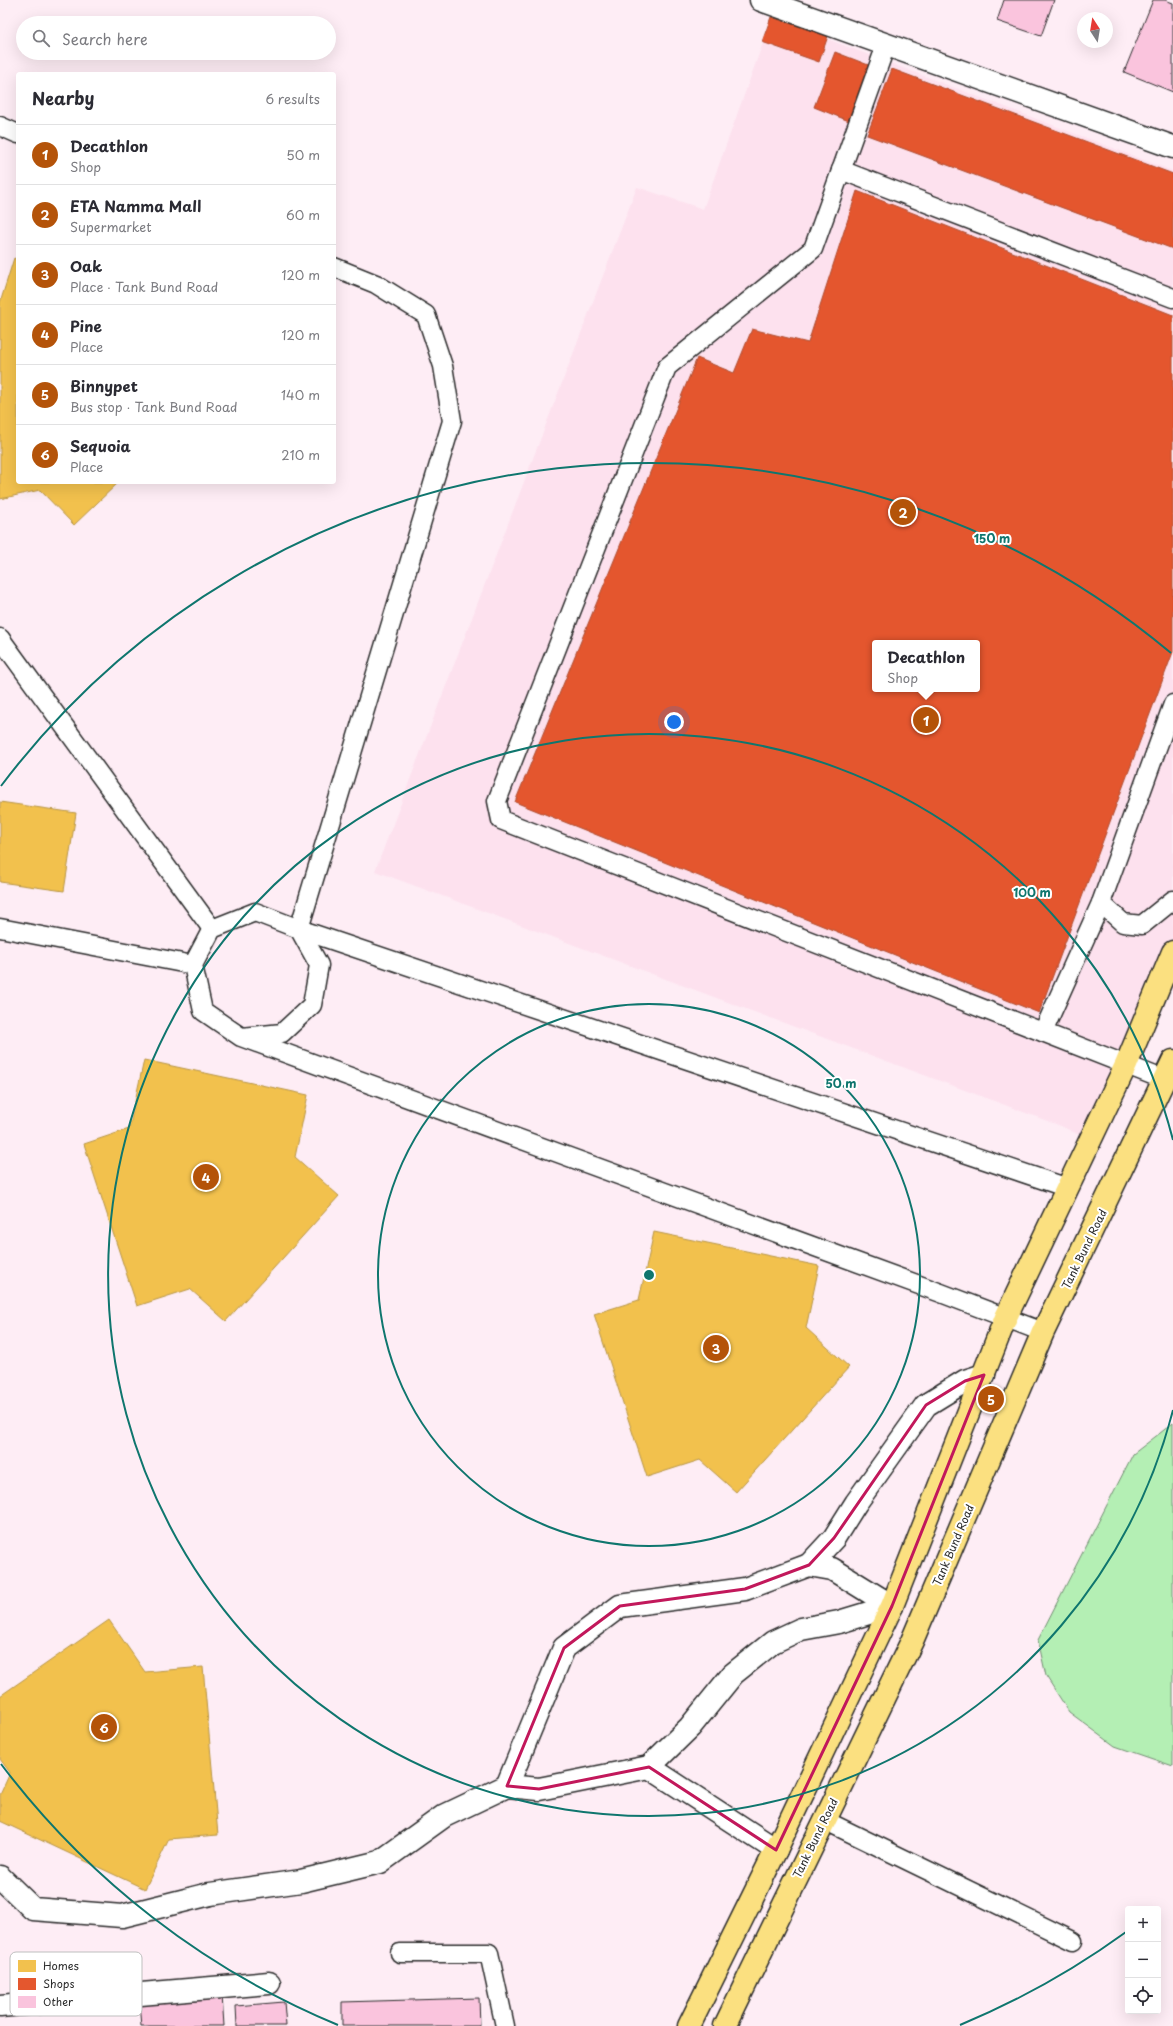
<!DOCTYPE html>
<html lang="en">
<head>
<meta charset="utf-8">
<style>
  body { margin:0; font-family:"Playpen Sans",sans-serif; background:#f2f2f3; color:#2b2b33 }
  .controls { position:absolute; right:12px; bottom:12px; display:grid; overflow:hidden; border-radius:4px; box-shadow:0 4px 16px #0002 }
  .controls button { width:36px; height:36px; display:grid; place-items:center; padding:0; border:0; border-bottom:1px solid #e1e1e2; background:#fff; color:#2b2b33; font:20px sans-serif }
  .compass { position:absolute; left:1077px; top:12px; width:36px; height:36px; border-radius:50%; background:#fff; box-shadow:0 4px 16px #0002; rotate:348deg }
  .you { position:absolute; left:674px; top:722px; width:14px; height:14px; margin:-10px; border:3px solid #fff; border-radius:50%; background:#1a73e8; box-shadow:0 0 0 6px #1a73e833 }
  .badge { display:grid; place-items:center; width:26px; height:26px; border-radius:50%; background:#b45309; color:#fff; font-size:13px; font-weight:700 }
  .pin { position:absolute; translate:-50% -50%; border:2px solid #fff; box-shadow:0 1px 4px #0006 }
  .popup { position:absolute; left:872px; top:640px; width:108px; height:52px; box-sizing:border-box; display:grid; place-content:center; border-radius:4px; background:#fff; filter:drop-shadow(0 1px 3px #0005); font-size:13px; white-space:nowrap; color:#7c7c81 }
  .popup b { font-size:15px; color:#2b2b33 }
  .popup::after { content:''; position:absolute; left:50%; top:100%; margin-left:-8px; border:8px solid transparent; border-top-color:#fff }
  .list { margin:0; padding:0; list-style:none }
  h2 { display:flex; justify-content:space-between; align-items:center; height:52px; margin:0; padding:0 16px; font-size:17px }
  h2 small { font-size:13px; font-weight:400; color:#7c7c81 }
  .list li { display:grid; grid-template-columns:26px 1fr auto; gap:12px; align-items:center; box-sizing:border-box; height:60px; padding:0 16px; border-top:1px solid #e1e1e2 }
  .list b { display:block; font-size:15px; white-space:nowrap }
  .list p { margin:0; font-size:13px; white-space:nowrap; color:#7c7c81 }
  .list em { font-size:13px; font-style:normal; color:#7c7c81 }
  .icon { flex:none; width:22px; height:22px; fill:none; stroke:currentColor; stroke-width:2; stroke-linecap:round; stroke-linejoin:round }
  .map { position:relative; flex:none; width:1173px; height:2026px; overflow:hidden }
  .search { position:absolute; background:#fff; box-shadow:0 4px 16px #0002; left:16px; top:16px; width:320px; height:44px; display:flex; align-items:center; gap:10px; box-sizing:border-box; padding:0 14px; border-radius:22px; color:#7c7c81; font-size:15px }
  .panel { position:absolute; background:#fff; box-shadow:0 4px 16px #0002; left:16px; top:72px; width:320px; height:412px; border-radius:4px }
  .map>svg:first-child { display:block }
</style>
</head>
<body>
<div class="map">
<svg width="1173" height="2026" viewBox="0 0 1173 2026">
  <rect width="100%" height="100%" fill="#feedf5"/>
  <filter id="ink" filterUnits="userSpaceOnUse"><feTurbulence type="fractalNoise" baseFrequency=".025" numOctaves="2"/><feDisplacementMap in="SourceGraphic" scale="8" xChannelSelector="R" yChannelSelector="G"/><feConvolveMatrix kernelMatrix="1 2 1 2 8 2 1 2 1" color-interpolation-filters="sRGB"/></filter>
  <g filter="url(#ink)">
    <!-- built -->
    <path fill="#fde1ee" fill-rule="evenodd" d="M772 18 1173 171V953L1098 1144 1061 1126 375 871 637 187 703 209ZM875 643H977V689H875Z"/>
    <!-- green -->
    <path fill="#b4efb4" stroke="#708d70" d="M1173 1423V1766L1115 1746 1069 1712 1046 1676 1038 1640 1133 1454Z"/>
    <!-- homes -->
    <g fill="#f2c14e" stroke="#b69444">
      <path d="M14 258 18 260V482H119L74 525 40 490 0 499V303Z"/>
      <path d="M0 802 76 813 64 891 0 882Z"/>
      <path d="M144 1060 308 1095 295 1157 339 1196 226 1321 190 1289 137 1306 84 1144 129 1129Z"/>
      <path d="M654 1232 819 1266 806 1328 849 1367 736 1492 700 1460 647 1477 594 1314 639 1300Z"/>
      <path d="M109 1620 145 1672 203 1667 218 1835 169 1839 145 1889 0 1821V1795L10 1773 0 1759V1696Z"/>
    </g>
    <!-- shops -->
    <g fill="#e4572e" stroke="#ac4a2d" fill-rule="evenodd">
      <path d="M771 17 828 36 819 62 762 42Z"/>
      <path d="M835 52 871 66 849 121 814 107Z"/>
      <path d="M892 69 1173 174V249L867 135Z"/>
      <path d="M857 191 1173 315V652L1039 1013 515 802 697 358 734 373 752 329 808 343ZM875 643H977V689H875Z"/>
    </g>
    <!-- building -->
    <g fill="#fac4dd" stroke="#2b2b2b">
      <path d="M1004 0H1054L1041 36 997 21Z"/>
      <path d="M1153 0H1165L1173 3V92L1124 72Z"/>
      <path d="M222 1995 224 2026H141L139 2003Z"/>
      <path d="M479 1998 480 2026H342V2002Z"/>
      <path d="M284 2002 286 2026H237L236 2006Z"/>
    </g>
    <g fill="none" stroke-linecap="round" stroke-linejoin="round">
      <defs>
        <g id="service">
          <path d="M886 45 813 249 667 367 497 801 501 820 1165 1080"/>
          <path d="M0 126 18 134"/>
          <path d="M841 170 1173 298"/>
          <path d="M334 267 376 284 426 315 443 366 452 421 299 929 1068 1188"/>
          <path d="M0 638 212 929"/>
          <path d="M1101 903 1123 923 1142 925 1173 900"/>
          <path d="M0 928 193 965"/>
          <path d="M1043 1032 1101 903 1173 704"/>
          <path d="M241 1037 282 1033 312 1005 319 965 299 929 255 912 212 929 193 965 203 1011 241 1037 941 1293 1043 1332"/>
          <path d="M824 1820 1073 1941"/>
          <path d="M400 1953H489L505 2026"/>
        </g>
        <g id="minor">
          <path d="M809 1565 834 1538 856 1503 926 1405 965 1381 984 1375"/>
          <path d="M649 1767 776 1850"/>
          <path d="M507 1786 564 1648 620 1606 745 1589 809 1565 832 1569 892 1606"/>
          <path d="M0 1877 33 1909 122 1916 210 1894 301 1881 380 1862 444 1816 507 1786 539 1789 649 1767 690 1727 733 1674 773 1642 801 1629 839 1622 892 1606"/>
          <path d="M0 2006 269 1983"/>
        </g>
        <path id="tertiary" d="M761 0 1173 147"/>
        <g id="primary">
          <path d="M689 2026 776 1850 892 1606 1006 1317 1126 1065 1173 952"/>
          <path d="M725 2026 912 1641 1043 1332 1173 1061"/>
        </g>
      </defs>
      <!-- service casing -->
      <use href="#service" stroke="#2b2b2b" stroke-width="21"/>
      <!-- minor casing -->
      <use href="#minor" stroke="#2b2b2b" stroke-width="25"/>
      <!-- tertiary casing -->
      <use href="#tertiary" stroke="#2b2b2b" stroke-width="25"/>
      <!-- primary casing -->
      <use href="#primary" stroke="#2b2b2b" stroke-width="25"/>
      <!-- service -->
      <use href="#service" stroke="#fff" stroke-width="18"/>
      <!-- minor -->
      <use href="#minor" stroke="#fff" stroke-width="22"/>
      <!-- tertiary -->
      <use href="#tertiary" stroke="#fff" stroke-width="22"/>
      <!-- primary -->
      <use href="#primary" stroke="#fbe080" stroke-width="22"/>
    </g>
  </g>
  <!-- marked area -->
  <path fill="none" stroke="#c2185b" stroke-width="3" stroke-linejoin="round" d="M984 1375 892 1606 776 1850 649 1767 539 1789 507 1786 564 1648 620 1606 745 1589 809 1565 834 1538 926 1405 965 1381Z"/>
  <!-- distance rings -->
  <g fill="none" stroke="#0f766e" stroke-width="2">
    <circle cx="649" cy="1275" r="271"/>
    <path d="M1173 1410A541 541 0 1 1 1173 1140"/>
    <path d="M1126 1932A812 812 0 0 1 960 2025M338 2025A812 812 0 0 1 1 1764M1 786A812 812 0 0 1 1171 653"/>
  </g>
  <g text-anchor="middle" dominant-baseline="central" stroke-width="4" stroke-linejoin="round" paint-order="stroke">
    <!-- street labels -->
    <g font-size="11" fill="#2b2b2b" stroke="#fff">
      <text transform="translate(1084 1249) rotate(-64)">Tank Bund Road</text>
      <text transform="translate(953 1545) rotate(-67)">Tank Bund Road</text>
      <text transform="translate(815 1838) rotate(-64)">Tank Bund Road</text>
    </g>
  </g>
  <!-- legend -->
  <rect x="10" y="1952" width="132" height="64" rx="6" fill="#fff" stroke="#bfbfbf" stroke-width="1"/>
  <rect x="18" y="1960" width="18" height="12" fill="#f2c14e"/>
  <rect x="18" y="1978" width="18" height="12" fill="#e4572e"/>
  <rect x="18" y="1996" width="18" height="12" fill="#fac4dd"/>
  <g font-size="11" fill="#2b2b2b">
    <text x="43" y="1970">Homes</text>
    <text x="43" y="1988">Shops</text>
    <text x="43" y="2006">Other</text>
  </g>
  <circle cx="649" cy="1275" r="6" fill="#0f766e" stroke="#fff" stroke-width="2"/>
  <g font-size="12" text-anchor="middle" font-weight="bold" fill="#0f766e" stroke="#fff" stroke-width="4" stroke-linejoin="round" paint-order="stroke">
    <text x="992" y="543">150 m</text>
    <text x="1032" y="897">100 m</text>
    <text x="841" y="1088">50 m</text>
  </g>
</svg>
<div class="controls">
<button>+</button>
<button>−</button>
<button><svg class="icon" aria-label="locate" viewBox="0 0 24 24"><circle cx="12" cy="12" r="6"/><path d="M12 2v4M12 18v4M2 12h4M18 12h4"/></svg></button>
</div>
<svg class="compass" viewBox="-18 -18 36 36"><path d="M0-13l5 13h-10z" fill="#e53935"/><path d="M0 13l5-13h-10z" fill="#7c7c81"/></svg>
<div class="you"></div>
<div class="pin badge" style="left:926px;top:720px">1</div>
<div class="popup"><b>Decathlon</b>Shop</div>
<div class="pin badge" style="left:903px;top:512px">2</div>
<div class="pin badge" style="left:716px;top:1348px">3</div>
<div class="pin badge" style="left:206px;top:1177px">4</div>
<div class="pin badge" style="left:991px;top:1399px">5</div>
<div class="pin badge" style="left:104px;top:1727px">6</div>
<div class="search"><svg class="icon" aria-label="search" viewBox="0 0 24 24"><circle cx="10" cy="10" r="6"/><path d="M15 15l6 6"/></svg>Search here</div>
<section class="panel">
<h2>Nearby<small>6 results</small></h2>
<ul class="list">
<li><span class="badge">1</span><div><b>Decathlon</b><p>Shop</p></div><em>50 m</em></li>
<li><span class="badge">2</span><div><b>ETA Namma Mall</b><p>Supermarket</p></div><em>60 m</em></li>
<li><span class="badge">3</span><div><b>Oak</b><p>Place · Tank Bund Road</p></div><em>120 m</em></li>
<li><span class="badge">4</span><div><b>Pine</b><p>Place</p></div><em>120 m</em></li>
<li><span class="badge">5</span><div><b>Binnypet</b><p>Bus stop · Tank Bund Road</p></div><em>140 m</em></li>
<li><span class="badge">6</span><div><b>Sequoia</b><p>Place</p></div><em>210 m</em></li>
</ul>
</section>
</div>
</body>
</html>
